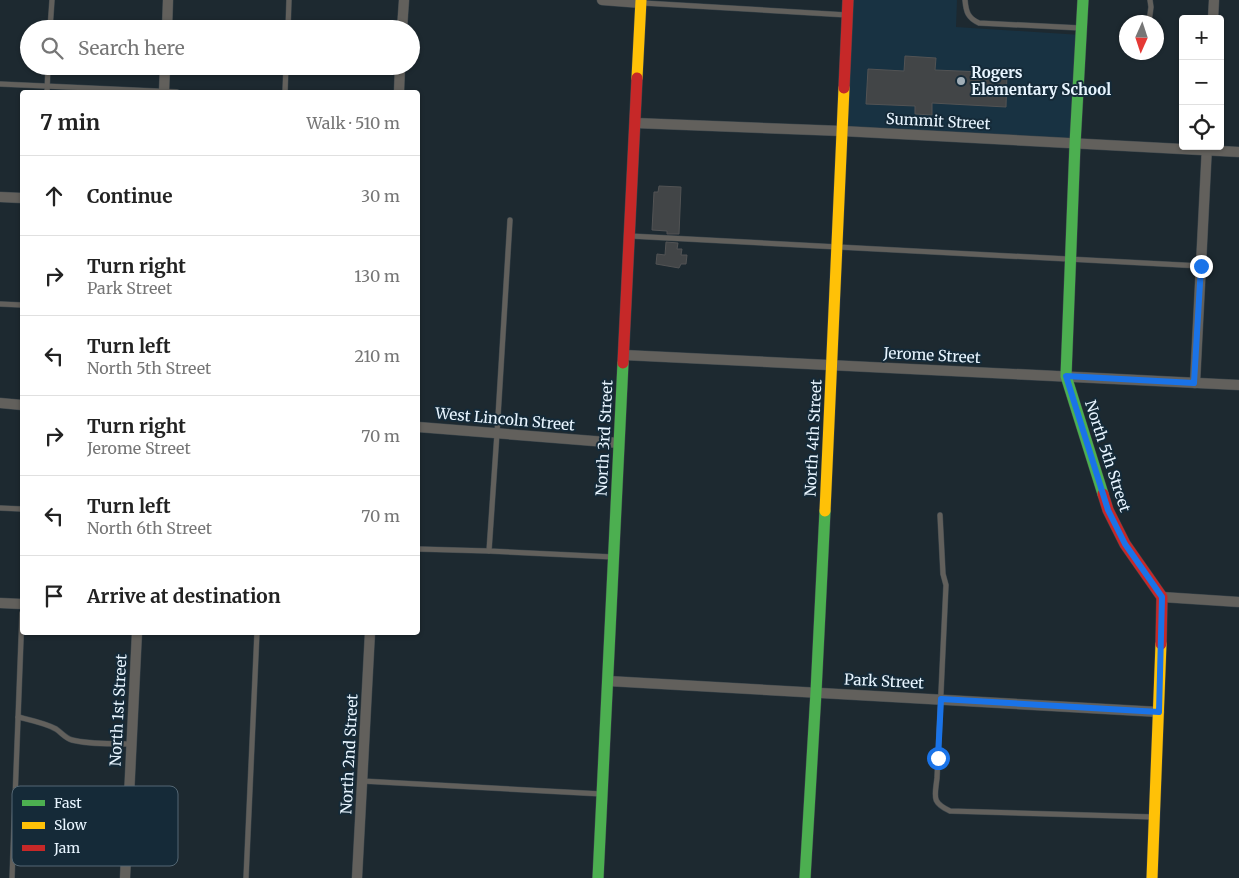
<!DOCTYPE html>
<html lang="en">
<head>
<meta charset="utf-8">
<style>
  body { margin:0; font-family:Merriweather,serif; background:#f2f2f2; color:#222 }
  .controls { position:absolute; right:15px; top:15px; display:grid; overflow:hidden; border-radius:5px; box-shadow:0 1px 4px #0004 }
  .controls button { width:45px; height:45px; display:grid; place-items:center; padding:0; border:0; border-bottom:1px solid #e0e0e0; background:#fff; color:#222; font:25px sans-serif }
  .compass { position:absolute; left:1119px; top:15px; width:45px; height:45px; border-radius:50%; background:#fff; box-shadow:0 1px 4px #0004; rotate:183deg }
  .stop { position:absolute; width:15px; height:15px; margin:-11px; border:4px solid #1a73e8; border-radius:50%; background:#fff }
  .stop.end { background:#1a73e8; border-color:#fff; box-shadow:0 1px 5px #0008 }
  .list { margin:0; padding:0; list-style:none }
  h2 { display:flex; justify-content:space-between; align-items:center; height:65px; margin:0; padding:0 20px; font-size:21px }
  h2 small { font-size:16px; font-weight:400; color:#767676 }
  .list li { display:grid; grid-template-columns:32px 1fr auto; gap:15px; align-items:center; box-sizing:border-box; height:80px; padding:0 20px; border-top:1px solid #e0e0e0 }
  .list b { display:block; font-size:19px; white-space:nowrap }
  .list p { margin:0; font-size:16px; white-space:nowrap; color:#767676 }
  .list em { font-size:16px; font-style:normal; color:#767676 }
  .icon { flex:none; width:28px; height:28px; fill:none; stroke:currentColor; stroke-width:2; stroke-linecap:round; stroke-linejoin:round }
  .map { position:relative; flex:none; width:1239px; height:878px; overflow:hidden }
  .search { position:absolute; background:#fff; box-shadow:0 1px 4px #0004; left:20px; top:20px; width:400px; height:55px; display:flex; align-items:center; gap:12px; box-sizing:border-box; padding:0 18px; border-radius:28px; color:#767676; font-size:19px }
  .panel { position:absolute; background:#fff; box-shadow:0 1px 4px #0004; left:20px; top:90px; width:400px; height:545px; border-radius:5px }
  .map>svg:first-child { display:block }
</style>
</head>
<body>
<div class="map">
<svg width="1239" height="878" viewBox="0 0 1239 878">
  <rect width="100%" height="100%" fill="#1d2930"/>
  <!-- built -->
  <path fill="#183242" d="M848 0H957L956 27 1081 35 1075 144 842 131Z"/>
  <!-- building -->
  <g fill="#424547" stroke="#525354">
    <path d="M905 56 936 58 935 70 1007 73 1006 107 932 103V115L915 114V106L866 104 868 69 904 71Z"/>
    <path d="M659 186 681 187 679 234H667V231L652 230 654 192H658Z"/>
    <path d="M666 242 678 243 677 249H682L681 255H687L686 264H681L679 268 656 264 657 254 665 255Z"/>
  </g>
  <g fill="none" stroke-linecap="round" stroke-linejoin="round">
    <defs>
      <g id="lane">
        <path d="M965 0C966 12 968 18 979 23L1081 28"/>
        <path d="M643 3 847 15"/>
        <path d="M1149 22 1151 7 1150 0"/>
        <path d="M50 29 52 0"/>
        <path d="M288 29 289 0"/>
        <path d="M0 84 177 92"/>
        <path d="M47 92 48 66"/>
        <path d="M285 92 286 66"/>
        <path d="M510 220 497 433 489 551 613 557"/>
        <path d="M630 236 1201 266"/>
        <path d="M0 304 22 305"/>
        <path d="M0 508 22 509"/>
        <path d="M940 515 943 574 946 585 937 778C935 797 931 802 950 811L1154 817"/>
        <path d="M418 549 489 551"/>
        <path d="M18 717C30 720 45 723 56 729 62 733 65 738 72 740 91 745 112 743 132 744"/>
        <path d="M362 781 602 794"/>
        <path d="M12 878 22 613"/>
        <path d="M246 878 257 632"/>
      </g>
      <g id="street">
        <path d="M602 0 641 3"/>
        <path d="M1213 19 1214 0"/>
        <path d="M167 29 168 0"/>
        <path d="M402 29 404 0"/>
        <path d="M164 92 165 66"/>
        <path d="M399 92 400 66"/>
        <path d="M635 123 842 131 1239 152"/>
        <path d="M0 197 22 198"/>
        <path d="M624 355 1239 385"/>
        <path d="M1195 383 1207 146"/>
        <path d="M0 403 22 405"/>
        <path d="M418 427 619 443"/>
        <path d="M1162 597 1239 602"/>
        <path d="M0 603 22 604"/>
        <path d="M608 681 1159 712"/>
        <path d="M125 878 137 632"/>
        <path d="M357 878 370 632"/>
      </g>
      <g id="fast">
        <path d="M1083 0 1075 144 1066 376 1103 494"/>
        <path d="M598 878 623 363"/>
        <path d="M805 878 816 692 825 511"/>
      </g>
      <g id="slow">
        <path d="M637 78 641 0"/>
        <path d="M825 511 844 88"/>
        <path d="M1152 878 1161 644"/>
      </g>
      <g id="jam">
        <path d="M844 88 848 0"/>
        <path d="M623 363 637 78"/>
        <path d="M1103 494 1108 510 1125 544 1162 597 1161 644"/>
      </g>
    </defs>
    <!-- lane casing -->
    <use href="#lane" stroke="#3b454b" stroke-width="6"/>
    <!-- street casing -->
    <use href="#street" stroke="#3b454b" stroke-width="11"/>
    <!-- fast casing -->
    <use href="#fast" stroke="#3b454b" stroke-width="12"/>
    <!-- slow casing -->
    <use href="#slow" stroke="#3b454b" stroke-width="12"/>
    <!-- jam casing -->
    <use href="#jam" stroke="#3b454b" stroke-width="12"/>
    <!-- lane -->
    <use href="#lane" stroke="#62605c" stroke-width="5"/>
    <!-- street -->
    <use href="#street" stroke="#62605c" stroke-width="10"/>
    <!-- fast -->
    <use href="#fast" stroke="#4caf50" stroke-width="11"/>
    <!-- slow -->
    <use href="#slow" stroke="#ffc107" stroke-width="11"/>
    <!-- jam -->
    <use href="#jam" stroke="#c62828" stroke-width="11"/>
  </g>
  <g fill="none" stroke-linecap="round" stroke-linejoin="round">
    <!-- route -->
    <path stroke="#1a73e8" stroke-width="6" d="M938 758 941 699 1159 712 1162 597 1125 544 1108 510 1066 376 1194 383 1201 266"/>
  </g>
  <!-- markers -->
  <circle fill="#a1aeb7" stroke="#152a38" stroke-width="2" cx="961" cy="81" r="5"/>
  <g text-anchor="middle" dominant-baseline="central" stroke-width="4" stroke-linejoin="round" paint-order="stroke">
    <!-- poi labels -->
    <g font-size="15" font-weight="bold" fill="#e8f5ff" stroke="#152a38" text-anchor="start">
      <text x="971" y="72">Rogers<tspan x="971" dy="17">Elementary School</tspan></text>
    </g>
    <!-- street labels -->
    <g font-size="15" fill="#e8f5ff" stroke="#152a38">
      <text transform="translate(938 121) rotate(3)">Summit Street</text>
      <text transform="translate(932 355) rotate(3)">Jerome Street</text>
      <text transform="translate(505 419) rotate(5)">West Lincoln Street</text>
      <text transform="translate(604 438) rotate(-87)">North 3rd Street</text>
      <text transform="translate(813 438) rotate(-87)">North 4th Street</text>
      <text transform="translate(1108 456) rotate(72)">North 5th Street</text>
      <text transform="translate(884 681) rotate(3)">Park Street</text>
      <text transform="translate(118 710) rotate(-87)">North 1st Street</text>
      <text transform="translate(349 754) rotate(-87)">North 2nd Street</text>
    </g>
  </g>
  <!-- legend -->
  <rect x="12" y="786" width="166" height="80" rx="8" fill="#152a38" stroke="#546774" stroke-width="1"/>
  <rect x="22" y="800" width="23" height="6" fill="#4caf50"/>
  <rect x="22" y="822" width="23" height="7" fill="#ffc107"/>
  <rect x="22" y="845" width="23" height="6" fill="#c62828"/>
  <g font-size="14" fill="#e8f5ff">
    <text x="54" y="808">Fast</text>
    <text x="54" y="830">Slow</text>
    <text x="54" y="853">Jam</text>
  </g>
</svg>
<div class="controls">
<button>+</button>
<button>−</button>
<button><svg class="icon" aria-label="locate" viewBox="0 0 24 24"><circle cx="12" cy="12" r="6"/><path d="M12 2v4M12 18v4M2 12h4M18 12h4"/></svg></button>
</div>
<svg class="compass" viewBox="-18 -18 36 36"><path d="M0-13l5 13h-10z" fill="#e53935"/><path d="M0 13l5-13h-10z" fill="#767676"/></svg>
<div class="stop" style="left:938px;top:758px"></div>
<div class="stop end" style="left:1201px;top:266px"></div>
<div class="search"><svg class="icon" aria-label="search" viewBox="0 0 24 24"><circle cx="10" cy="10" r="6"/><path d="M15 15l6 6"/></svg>Search here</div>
<section class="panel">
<h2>7 min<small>Walk · 510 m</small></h2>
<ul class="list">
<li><svg class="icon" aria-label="ahead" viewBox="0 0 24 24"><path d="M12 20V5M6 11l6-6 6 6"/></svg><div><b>Continue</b></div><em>30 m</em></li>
<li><svg class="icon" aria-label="right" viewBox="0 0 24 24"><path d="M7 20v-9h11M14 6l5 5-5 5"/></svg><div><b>Turn right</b><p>Park Street</p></div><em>130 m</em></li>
<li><svg class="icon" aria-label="left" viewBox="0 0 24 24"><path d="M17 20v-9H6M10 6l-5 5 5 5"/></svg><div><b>Turn left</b><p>North 5th Street</p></div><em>210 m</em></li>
<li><svg class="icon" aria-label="right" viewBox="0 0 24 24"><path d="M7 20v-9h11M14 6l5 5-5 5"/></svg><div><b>Turn right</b><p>Jerome Street</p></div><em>70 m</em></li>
<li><svg class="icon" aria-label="left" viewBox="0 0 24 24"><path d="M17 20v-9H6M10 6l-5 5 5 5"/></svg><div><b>Turn left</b><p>North 6th Street</p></div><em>70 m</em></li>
<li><svg class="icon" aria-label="arrive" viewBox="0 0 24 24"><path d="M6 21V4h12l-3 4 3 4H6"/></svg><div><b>Arrive at destination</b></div></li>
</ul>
</section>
</div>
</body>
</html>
